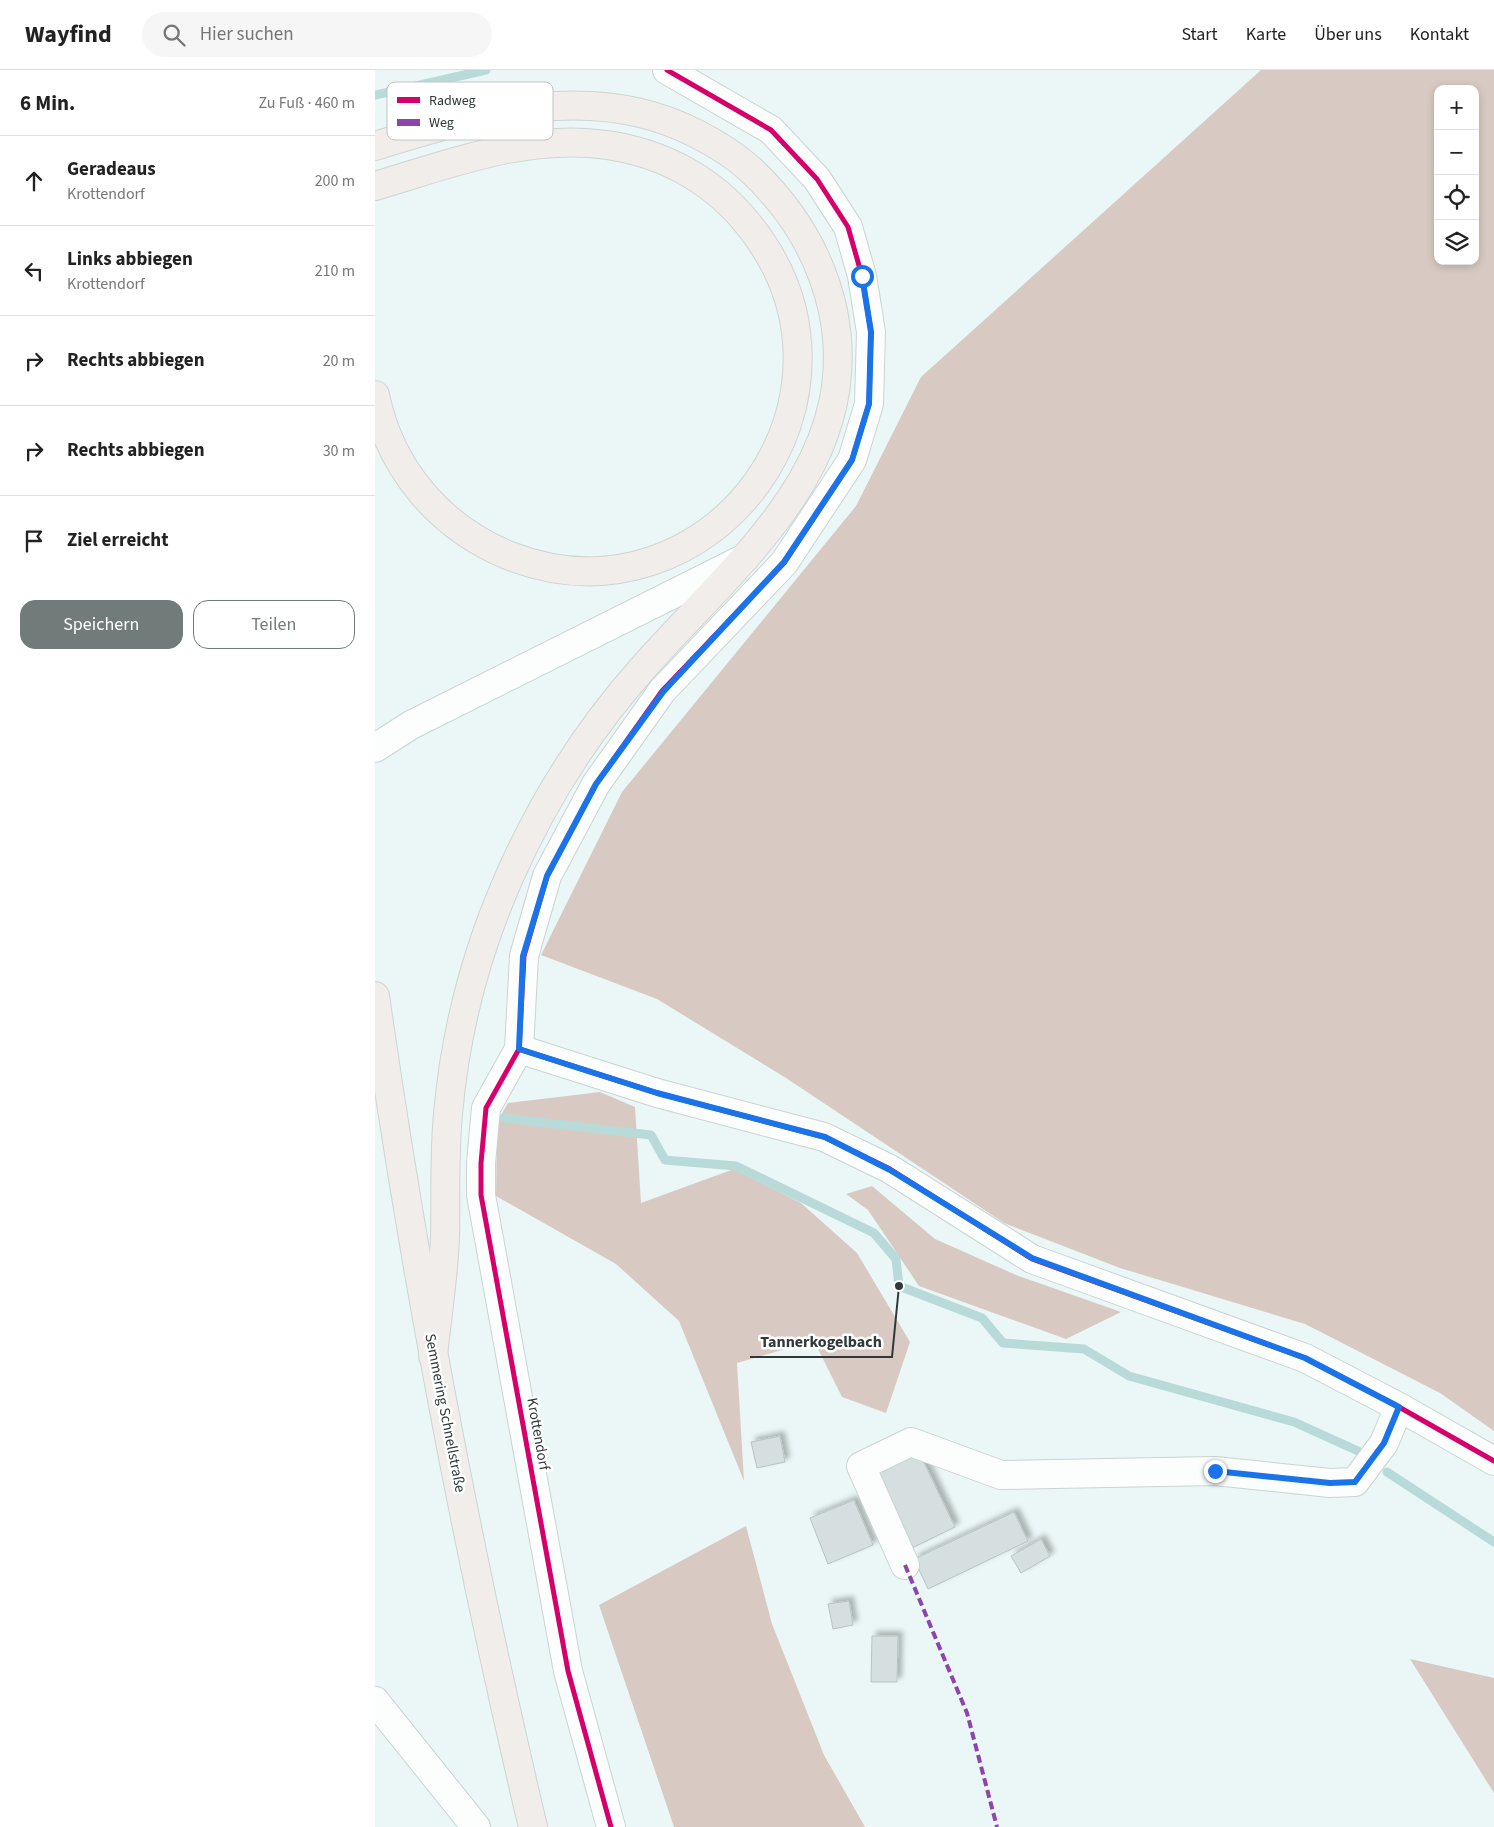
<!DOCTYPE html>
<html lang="de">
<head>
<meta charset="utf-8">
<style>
  body { margin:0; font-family:"Source Sans 3",sans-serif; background:#f6f6f6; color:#222 }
  .controls { position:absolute; right:15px; top:15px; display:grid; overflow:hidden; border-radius:10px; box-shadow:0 2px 8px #0003 }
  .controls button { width:45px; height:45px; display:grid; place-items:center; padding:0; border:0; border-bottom:1px solid #e0e0e0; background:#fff; color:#222; font:25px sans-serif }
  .stop { position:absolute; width:15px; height:15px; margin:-11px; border:4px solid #1a73e8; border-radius:50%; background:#fff }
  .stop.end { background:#1a73e8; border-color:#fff; box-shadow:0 1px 5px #0008 }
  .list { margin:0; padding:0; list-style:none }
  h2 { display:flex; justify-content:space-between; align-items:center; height:65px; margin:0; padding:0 20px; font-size:21px }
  h2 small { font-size:16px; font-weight:400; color:#767676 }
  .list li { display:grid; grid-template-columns:32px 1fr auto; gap:15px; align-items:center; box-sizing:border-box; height:90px; padding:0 20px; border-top:1px solid #e0e0e0 }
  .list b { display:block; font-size:19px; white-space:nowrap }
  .list p { margin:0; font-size:16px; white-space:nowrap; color:#767676 }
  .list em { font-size:16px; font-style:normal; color:#767676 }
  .actions { display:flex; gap:10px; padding:15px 20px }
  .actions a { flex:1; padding:11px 0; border:1px solid #717c7a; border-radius:15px; text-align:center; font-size:18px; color:#717c7a }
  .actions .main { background:#717c7a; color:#fff }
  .icon { flex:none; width:28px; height:28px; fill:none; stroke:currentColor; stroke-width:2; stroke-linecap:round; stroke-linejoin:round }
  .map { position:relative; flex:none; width:1119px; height:1757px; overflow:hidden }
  header { display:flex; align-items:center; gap:30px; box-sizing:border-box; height:70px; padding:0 25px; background:#fff; border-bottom:1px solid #e0e0e0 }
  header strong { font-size:24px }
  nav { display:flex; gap:28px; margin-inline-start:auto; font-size:18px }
  .search { width:350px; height:45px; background:#f6f6f6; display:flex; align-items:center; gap:12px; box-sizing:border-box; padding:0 18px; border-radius:28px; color:#767676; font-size:19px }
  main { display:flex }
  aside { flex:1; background:#fff }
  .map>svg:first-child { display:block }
</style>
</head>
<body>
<header>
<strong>Wayfind</strong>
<div class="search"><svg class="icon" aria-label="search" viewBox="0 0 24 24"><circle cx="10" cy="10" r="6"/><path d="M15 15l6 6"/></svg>Hier suchen</div>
<nav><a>Start</a><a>Karte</a><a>Über uns</a><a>Kontakt</a></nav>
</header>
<main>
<aside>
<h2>6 Min.<small>Zu Fuß · 460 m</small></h2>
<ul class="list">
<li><svg class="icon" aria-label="ahead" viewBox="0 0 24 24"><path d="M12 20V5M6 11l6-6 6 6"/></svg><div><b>Geradeaus</b><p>Krottendorf</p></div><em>200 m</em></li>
<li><svg class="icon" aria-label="left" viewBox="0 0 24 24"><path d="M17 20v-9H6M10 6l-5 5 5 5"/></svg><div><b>Links abbiegen</b><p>Krottendorf</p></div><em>210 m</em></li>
<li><svg class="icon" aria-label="right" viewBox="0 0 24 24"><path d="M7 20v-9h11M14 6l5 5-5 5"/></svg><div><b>Rechts abbiegen</b></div><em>20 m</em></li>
<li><svg class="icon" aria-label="right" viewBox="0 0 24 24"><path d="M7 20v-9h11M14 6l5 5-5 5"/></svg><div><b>Rechts abbiegen</b></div><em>30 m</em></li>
<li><svg class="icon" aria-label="arrive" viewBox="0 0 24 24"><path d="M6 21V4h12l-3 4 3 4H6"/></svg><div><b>Ziel erreicht</b></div></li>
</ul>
<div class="actions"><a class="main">Speichern</a><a>Teilen</a></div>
</aside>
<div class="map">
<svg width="1119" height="1757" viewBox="0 0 1119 1757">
  <defs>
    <filter id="shadow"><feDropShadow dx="4.5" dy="-4.5" stdDeviation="2.5" flood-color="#0004"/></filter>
  </defs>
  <rect width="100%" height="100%" fill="#eaf7f6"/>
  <!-- forest -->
  <g fill="#d8cac2" fill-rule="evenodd">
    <path d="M886 0H1119V1361L1065 1323 930 1254 745 1198 629 1153 411 1008 282 929 166 885 247 722 481 436 546 307ZM1063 19H1100V191H1063Z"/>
    <path d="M225 1022 260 1037 266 1133 359 1099 426 1133 482 1183 535 1272 511 1343 467 1327 439 1271 362 1293 369 1411 304 1251 241 1194 121 1126 122 1052 133 1033Z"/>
    <path d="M497 1116 560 1169 641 1205 746 1242 691 1269 544 1216 493 1140 471 1124Z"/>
    <path d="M371 1456 397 1554 449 1685 490 1757H299L224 1535Z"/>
    <path d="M1035 1589 1119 1608V1723Z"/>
  </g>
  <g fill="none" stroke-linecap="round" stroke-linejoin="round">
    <!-- stream -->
    <g stroke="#b8dad8" stroke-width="9">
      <path d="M0 25 111 0"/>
      <path d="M129 1048 276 1065 290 1090 361 1096 499 1163 521 1189 524 1216 607 1248 628 1273 709 1279 754 1306 919 1352 983 1381"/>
      <path d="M1012 1402 1119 1472"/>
    </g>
  </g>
  <!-- building -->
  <g fill="#d5dfdf" stroke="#b9c3c2" filter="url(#shadow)">
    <path d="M405 1366 410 1392 382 1398 376 1372Z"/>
    <path d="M543 1380 580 1457 537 1478 500 1401Z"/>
    <path d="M479 1430 498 1475 453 1494 435 1448Z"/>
    <path d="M639 1442 653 1471 553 1519 539 1489Z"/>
    <path d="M666 1469 675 1486 646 1503 636 1486Z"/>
    <path d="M474 1531 478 1555 458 1559 453 1534Z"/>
    <path d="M497 1566H523L522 1612H496Z"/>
  </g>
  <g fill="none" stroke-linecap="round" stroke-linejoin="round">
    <defs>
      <g id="minor">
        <path d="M0 678 36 655 370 488"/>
        <path d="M144 979 282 1023 449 1067 515 1099 657 1189 930 1288 1024 1337 1119 1391"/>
        <path d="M530 1495 486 1396 536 1372 626 1405 840 1401 955 1413 980 1412 1009 1373 1024 1337"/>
        <path d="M0 1631 101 1757"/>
        <path d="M236 1757 193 1601 106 1125V1093L111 1038 144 979 149 886 172 806 221 714 287 621 409 493 477 390 494 334 496 262 487 206 473 157 442 109 396 60 292 0"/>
      </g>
      <g id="highway">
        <path d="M0 76C104 44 216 10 320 63 340 73 360 85 377 101 417 139 446 186 458 241 490 396 358 495 267 599 212 661 166 734 133 810 101 883 80 964 73 1044 69 1085 71 1125 70 1165 69 1205 62 1246 58 1286"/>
        <path d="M0 116C74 94 154 63 232 75 288 83 338 110 373 154 512 325 336 564 135 486 65 458 15 399 0 325"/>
        <path d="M0 926C40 1205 93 1483 158 1757"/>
      </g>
    </defs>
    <!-- minor casing -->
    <use href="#minor" stroke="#cad4d3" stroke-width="30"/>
    <!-- highway casing -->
    <use href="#highway" stroke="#ced4d4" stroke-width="30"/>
    <!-- minor -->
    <use href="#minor" stroke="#fcfefe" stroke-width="28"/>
    <!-- highway -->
    <use href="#highway" stroke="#f1edea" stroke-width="28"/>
    <!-- quiet -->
    <path stroke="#8e44ad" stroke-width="4" stroke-dasharray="8 4" stroke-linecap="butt" d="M530 1495 592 1643 622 1757"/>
    <defs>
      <g id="cycleway">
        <path d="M144 979 282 1023 449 1067 515 1099 657 1189 930 1288 1024 1337 1119 1391"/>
        <path d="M236 1757 193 1601 106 1125V1093L111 1038 144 979 149 886 172 806 221 714 287 621 409 493 477 390 494 334 496 262 487 206 473 157 442 109 396 60 292 0"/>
      </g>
    </defs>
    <!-- cycleway casing -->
    <use href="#cycleway" stroke="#fff" stroke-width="8"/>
    <!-- cycleway -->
    <use href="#cycleway" stroke="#d6006c" stroke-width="5"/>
  </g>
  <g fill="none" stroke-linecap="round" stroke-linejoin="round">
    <!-- route -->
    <path stroke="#1a73e8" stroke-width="6" d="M487 206 496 262 494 334 477 390 409 492 288 622 221 714 172 806 148 886 144 979 282 1023 450 1067 515 1100 657 1188 930 1288 1024 1337 1009 1373 980 1412 955 1413 840 1401"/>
  </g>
  <g text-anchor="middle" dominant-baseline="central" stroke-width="5" stroke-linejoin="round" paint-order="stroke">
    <!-- street labels -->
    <g font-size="15" fill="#303938" stroke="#fff">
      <text transform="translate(70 1343) rotate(79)">Semmering Schnellstraße</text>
      <text transform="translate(163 1364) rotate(80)">Krottendorf</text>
    </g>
  </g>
  <!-- legend -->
  <rect x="12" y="12" width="166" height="58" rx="8" fill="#fff" stroke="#c1c4c3" stroke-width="1"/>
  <rect x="22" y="27" width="23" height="6" fill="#d6006c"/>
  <rect x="22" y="49" width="23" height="7" fill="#8e44ad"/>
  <g font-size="14" fill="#303938">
    <text x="54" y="35">Radweg</text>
    <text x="54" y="57">Weg</text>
  </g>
  <!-- callouts -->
  <path fill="none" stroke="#303938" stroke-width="2" d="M524 1216L517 1287H375"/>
  <circle fill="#303938" stroke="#fff" stroke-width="2" cx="524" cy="1216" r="5"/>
  <g font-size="16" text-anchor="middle" font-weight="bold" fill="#303938" stroke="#fff" stroke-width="5" stroke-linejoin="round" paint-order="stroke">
    <text x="446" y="1277">Tannerkogelbach</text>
  </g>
</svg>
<div class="controls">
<button>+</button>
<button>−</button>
<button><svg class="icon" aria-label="locate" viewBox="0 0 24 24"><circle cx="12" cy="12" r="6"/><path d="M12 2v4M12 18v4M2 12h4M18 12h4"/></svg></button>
<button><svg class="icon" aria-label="layers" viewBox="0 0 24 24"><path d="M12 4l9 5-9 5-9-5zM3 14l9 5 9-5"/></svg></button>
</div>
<div class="stop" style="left:487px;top:206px"></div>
<div class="stop end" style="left:840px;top:1401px"></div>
</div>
</main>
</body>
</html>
